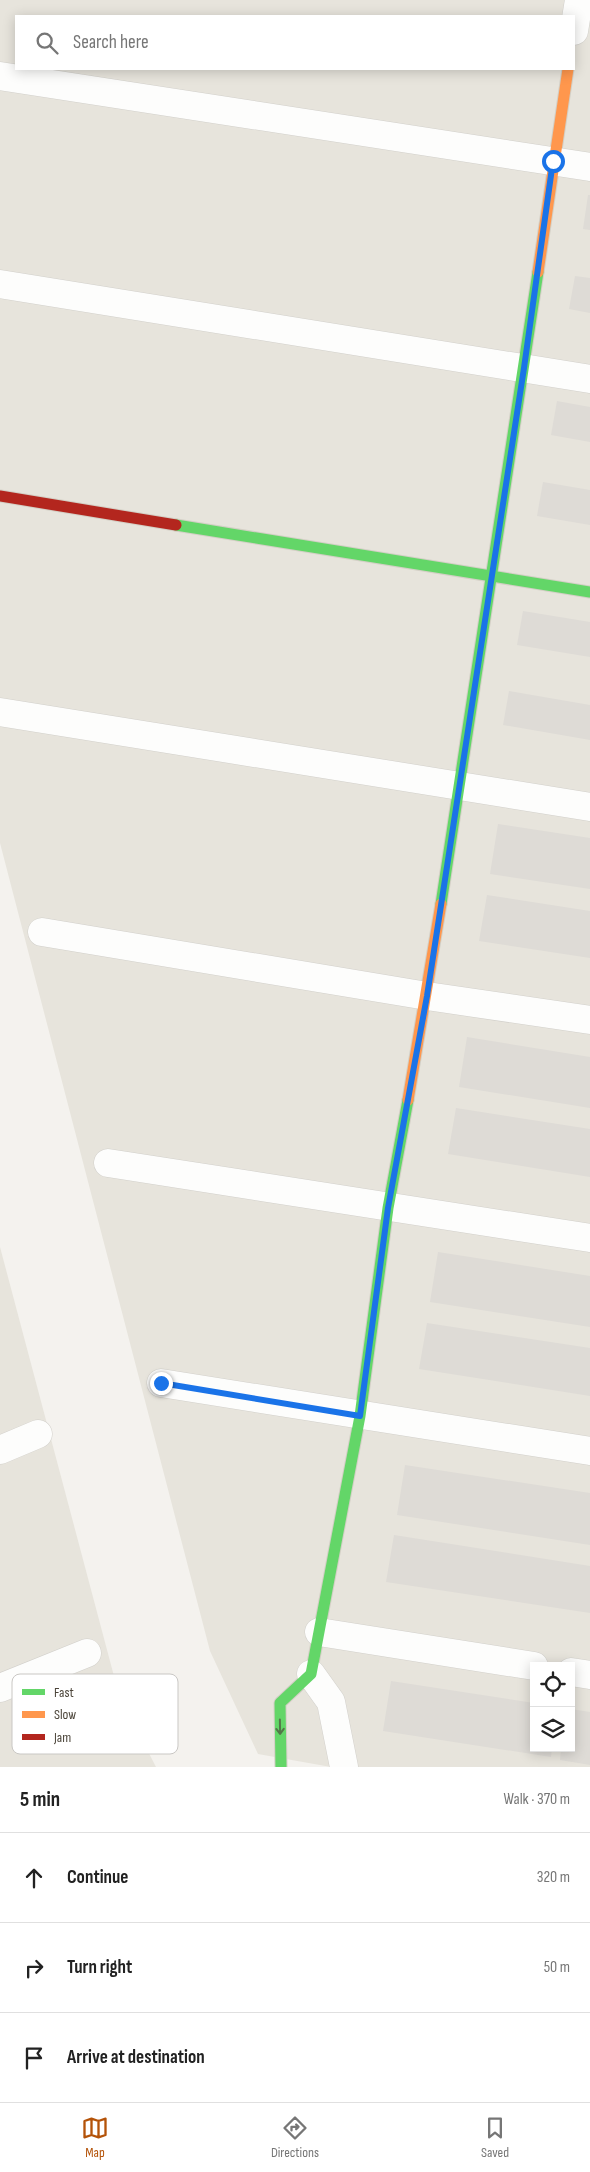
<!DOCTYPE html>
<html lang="en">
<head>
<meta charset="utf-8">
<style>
  body { margin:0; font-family:"Sofia Sans Condensed",sans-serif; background:#f2f2f2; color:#222 }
  .controls { position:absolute; right:15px; bottom:15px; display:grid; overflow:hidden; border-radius:0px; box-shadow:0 2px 12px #0003 }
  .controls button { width:45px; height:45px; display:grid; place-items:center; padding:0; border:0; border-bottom:1px solid #e0e0e0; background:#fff; color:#222; font:25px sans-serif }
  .stop { position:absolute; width:15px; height:15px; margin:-11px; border:4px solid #1a73e8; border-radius:50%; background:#fff }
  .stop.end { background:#1a73e8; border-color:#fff; box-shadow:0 1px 5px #0008 }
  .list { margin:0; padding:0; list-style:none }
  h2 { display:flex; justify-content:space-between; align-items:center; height:65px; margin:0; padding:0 20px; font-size:21px }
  h2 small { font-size:16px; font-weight:400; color:#767676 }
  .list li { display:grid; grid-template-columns:32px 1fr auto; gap:15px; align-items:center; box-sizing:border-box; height:90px; padding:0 20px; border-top:1px solid #e0e0e0 }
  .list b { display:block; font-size:19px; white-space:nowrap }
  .list em { font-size:16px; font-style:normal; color:#767676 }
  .icon { flex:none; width:28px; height:28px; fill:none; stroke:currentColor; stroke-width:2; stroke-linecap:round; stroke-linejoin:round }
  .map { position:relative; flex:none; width:590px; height:1767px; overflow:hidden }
  .search { position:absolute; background:#fff; box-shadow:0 2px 12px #0003; left:15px; right:15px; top:15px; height:55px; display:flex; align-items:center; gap:12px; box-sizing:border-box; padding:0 18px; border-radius:0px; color:#767676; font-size:19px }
  .sheet { height:335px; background:#fff }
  nav { display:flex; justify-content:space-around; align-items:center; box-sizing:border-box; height:70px; border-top:1px solid #e0e0e0; background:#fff; font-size:14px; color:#767676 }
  nav a { display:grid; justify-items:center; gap:2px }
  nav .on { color:#b45309 }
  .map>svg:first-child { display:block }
</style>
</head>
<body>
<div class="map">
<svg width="590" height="1767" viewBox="0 0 590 1767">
  <rect width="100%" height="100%" fill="#f4f2ee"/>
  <!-- residential -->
  <g fill="#e7e4dc" fill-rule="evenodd">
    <path d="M0 0H590V1767H331L258 1754 210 1651 0 843ZM16 16H574V69H16ZM534 1666H571V1748H534Z"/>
    <path d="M0 1247 119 1695 156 1767H0Z"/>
  </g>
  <!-- building -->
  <g fill="#dedbd6">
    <path d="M588 195H590V230L583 229Z"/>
    <path d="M575 276 590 278V313L569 309Z"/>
    <path d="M557 401 590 407V442L551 435Z"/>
    <path d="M543 482 590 490V525L537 516Z"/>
    <path d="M523 611 590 622V657L517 645Z"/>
    <path d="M509 691 590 705V740L503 725Z"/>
    <path d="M498 824 590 838V889L490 874Z"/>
    <path d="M487 895 590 911V958L479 941Z"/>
    <path d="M467 1037 590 1057V1108L459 1087Z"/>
    <path d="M456 1108 590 1129V1177L448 1154Z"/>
    <path d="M438 1252 590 1276V1327L430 1302Z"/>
    <path d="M427 1323 590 1348V1396L419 1369Z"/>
    <path d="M405 1465 590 1493V1545L397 1515Z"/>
    <path d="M394 1535 590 1566V1613L386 1582Z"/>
    <path d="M391 1681 534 1703V1748H552L551 1757 383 1731Z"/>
    <path d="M571 1709 590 1712V1765L560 1760 561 1748H571Z"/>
  </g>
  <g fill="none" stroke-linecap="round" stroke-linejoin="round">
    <defs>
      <g id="street">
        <path d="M574 31 579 0"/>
        <path d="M0 76 590 167"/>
        <path d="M0 284 590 379"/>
        <path d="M0 712 590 807"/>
        <path d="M42 932 427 996 590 1020"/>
        <path d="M108 1163 590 1238"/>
        <path d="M161 1383 590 1451"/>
        <path d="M0 1450 38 1434"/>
        <path d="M319 1632 534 1666"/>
        <path d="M571 1672 590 1675"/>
        <path d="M311 1674 331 1702 344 1767"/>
        <path d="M0 1688 87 1653"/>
      </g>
      <g id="fast">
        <path d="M176 525 590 592"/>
        <path d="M441 904 538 272"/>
        <path d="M281 1767 280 1703 311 1674 360 1416 388 1208 408 1100"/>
      </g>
      <g id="slow">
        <path d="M538 272 568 69"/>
        <path d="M408 1100 441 904"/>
      </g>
      <path id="jam" d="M0 496 176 525"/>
    </defs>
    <!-- street casing -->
    <use href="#street" stroke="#d2d0cb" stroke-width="29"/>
    <!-- fast casing -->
    <use href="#fast" stroke="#d3cfc5" stroke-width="13"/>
    <!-- slow casing -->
    <use href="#slow" stroke="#d3cfc5" stroke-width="13"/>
    <!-- jam casing -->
    <use href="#jam" stroke="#d3cfc5" stroke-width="13"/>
    <!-- street -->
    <use href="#street" stroke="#fdfdfc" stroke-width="28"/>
    <!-- fast -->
    <use href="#fast" stroke="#63d668" stroke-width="11"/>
    <!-- slow -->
    <use href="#slow" stroke="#ff974d" stroke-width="11"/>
    <!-- jam -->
    <use href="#jam" stroke="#b3261e" stroke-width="11"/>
  </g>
  <!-- one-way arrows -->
  <defs><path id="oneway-shaft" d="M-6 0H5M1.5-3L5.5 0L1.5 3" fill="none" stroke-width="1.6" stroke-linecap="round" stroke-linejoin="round" transform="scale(1.25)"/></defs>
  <use stroke="#537749" href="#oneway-shaft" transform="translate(280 1727) rotate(89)"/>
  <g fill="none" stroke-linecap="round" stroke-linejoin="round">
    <!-- route -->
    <path stroke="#1a73e8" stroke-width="6" d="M161 1383 360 1416 388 1208 427 996 524 368 553 161"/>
  </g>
  <!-- legend -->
  <rect x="12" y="1674" width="166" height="80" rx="8" fill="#fff" stroke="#c9c7c4" stroke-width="1"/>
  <rect x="22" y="1689" width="23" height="6" fill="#63d668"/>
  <rect x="22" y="1711" width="23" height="7" fill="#ff974d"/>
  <rect x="22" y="1734" width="23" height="6" fill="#b3261e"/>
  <g font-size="14" fill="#4b4439">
    <text x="54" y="1697">Fast</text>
    <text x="54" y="1719">Slow</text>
    <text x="54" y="1742">Jam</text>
  </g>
</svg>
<div class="controls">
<button><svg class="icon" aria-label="locate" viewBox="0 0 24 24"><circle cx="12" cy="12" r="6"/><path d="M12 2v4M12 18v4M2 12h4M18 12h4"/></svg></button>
<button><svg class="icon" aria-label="layers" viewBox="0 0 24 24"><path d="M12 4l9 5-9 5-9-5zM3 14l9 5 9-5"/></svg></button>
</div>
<div class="stop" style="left:553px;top:161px"></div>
<div class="stop end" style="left:161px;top:1383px"></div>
<div class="search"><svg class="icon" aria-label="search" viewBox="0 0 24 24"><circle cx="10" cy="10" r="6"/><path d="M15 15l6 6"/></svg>Search here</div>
</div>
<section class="sheet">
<h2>5 min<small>Walk · 370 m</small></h2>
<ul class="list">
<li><svg class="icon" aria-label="ahead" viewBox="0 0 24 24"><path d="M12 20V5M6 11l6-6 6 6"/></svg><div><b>Continue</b></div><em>320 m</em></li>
<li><svg class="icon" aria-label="right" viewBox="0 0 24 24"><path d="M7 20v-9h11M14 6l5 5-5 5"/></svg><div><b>Turn right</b></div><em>50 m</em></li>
<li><svg class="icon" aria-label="arrive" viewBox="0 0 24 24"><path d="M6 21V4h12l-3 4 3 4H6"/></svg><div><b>Arrive at destination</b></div></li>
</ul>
</section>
<nav>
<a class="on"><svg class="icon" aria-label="map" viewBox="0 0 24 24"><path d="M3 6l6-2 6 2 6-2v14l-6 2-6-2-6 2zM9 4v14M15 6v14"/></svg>Map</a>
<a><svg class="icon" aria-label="directions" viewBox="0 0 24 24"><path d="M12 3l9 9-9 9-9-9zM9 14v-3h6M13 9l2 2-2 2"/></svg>Directions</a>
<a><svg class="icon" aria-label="saved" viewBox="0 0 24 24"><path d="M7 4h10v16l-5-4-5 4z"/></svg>Saved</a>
</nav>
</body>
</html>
